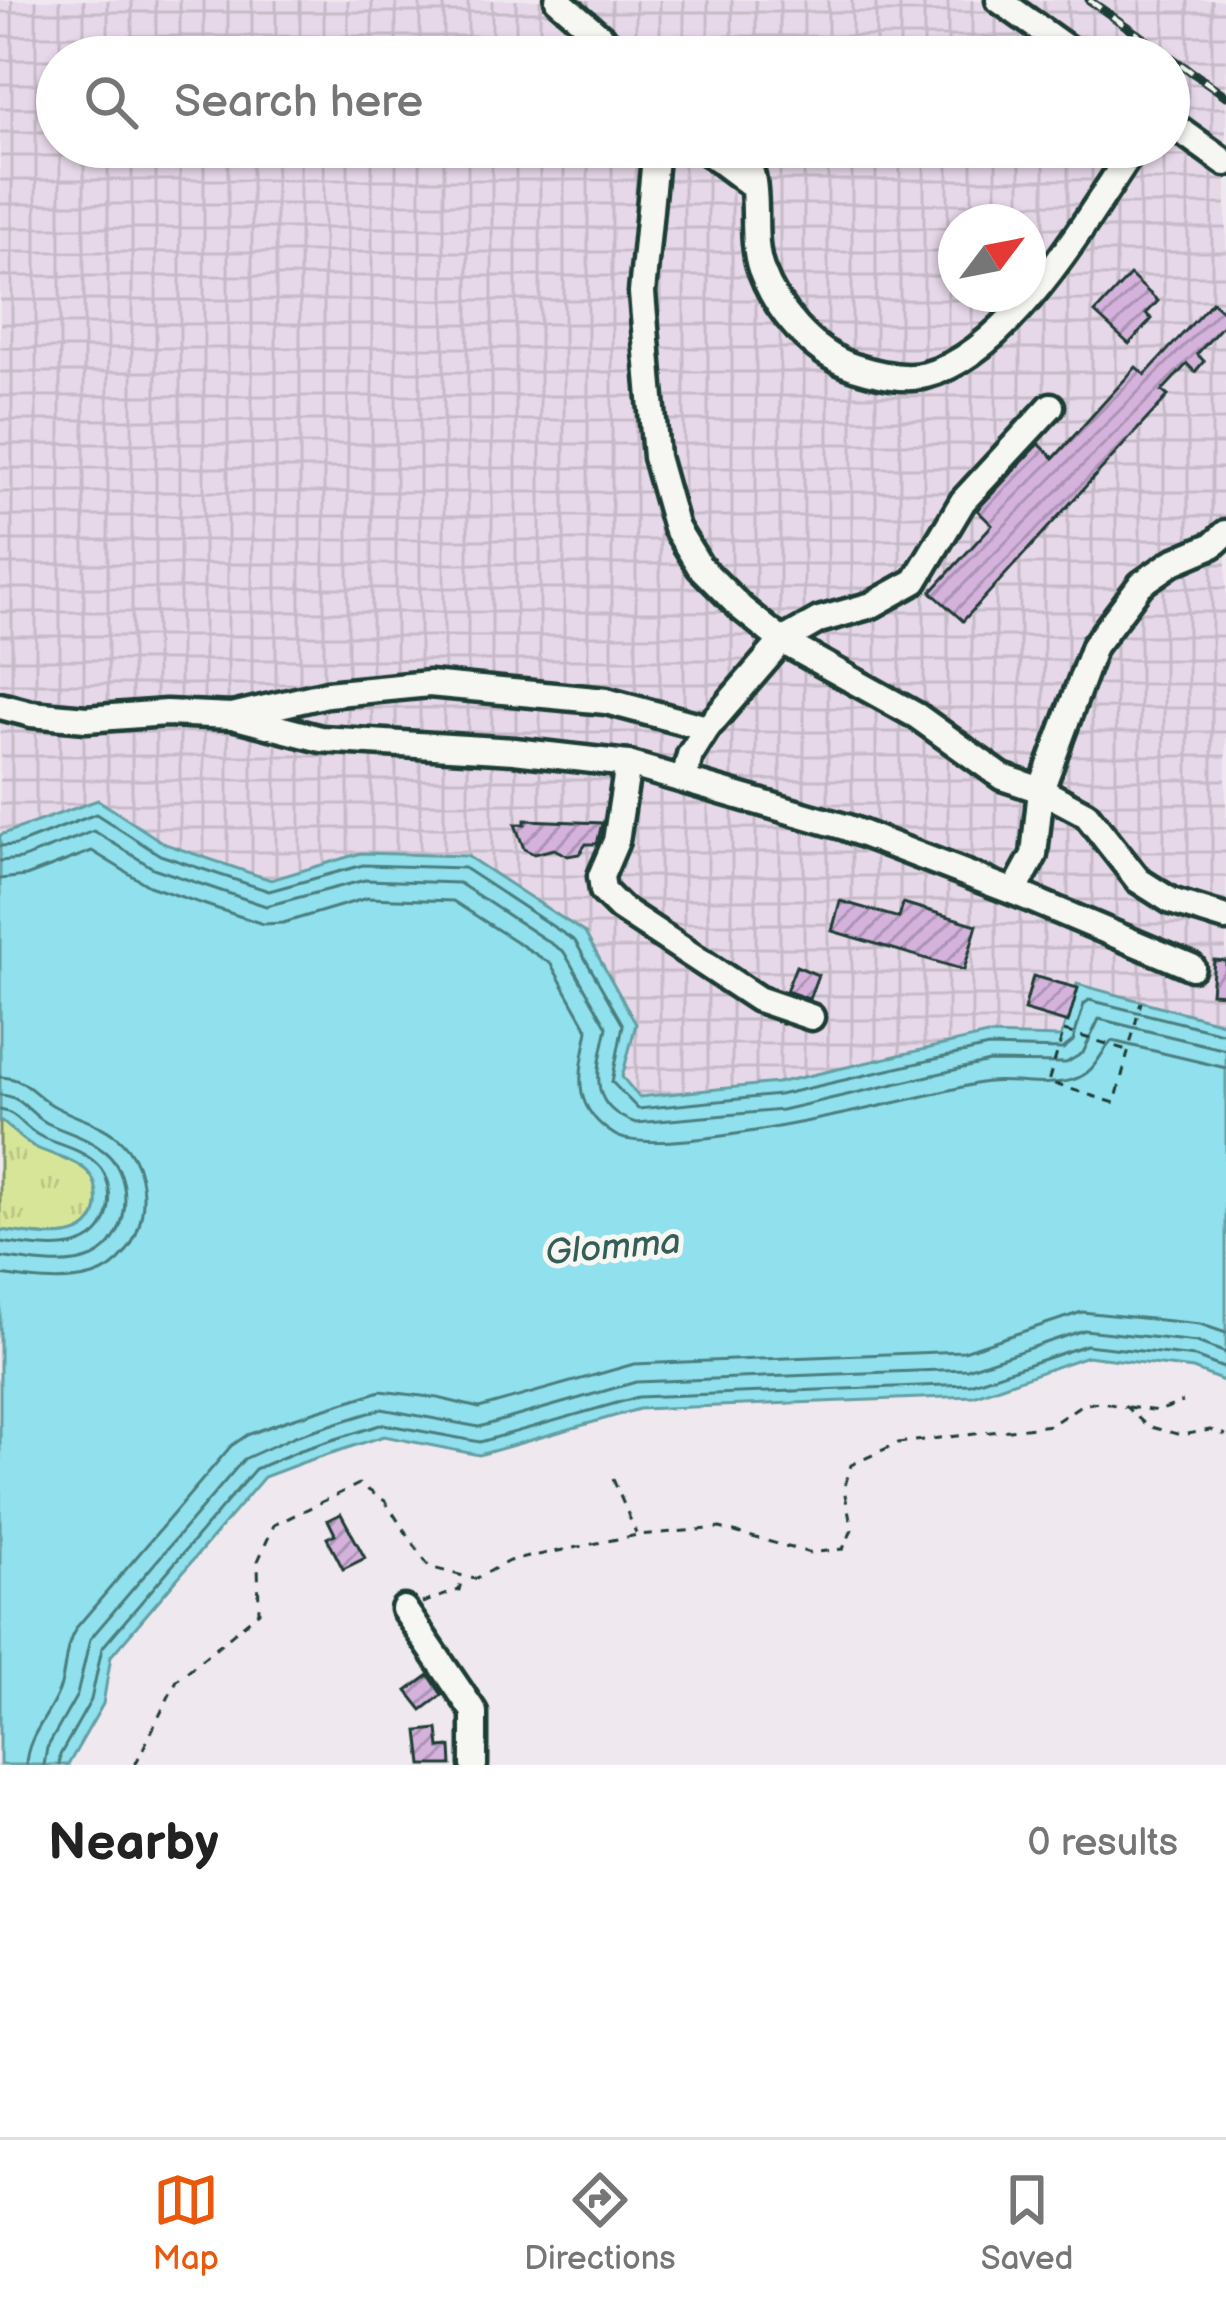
<!DOCTYPE html>
<html lang="en">
<head>
<meta charset="utf-8">
<style>
  body { margin:0; font-family:"Balsamiq Sans",sans-serif; background:#f2f2f2; color:#222 }
  .compass { position:absolute; left:938px; top:204px; width:108px; height:108px; border-radius:50%; background:#fff; box-shadow:0 3px 9px #0004; rotate:58deg }
  .list { margin:0; padding:0; list-style:none }
  h2 { display:flex; justify-content:space-between; align-items:center; height:156px; margin:0; padding:0 48px; font-size:51px }
  h2 small { font-size:39px; font-weight:400; color:#767676 }
  .icon { flex:none; width:66px; height:66px; fill:none; stroke:currentColor; stroke-width:2; stroke-linecap:round; stroke-linejoin:round }
  .map { position:relative; flex:none; width:1226px; height:1765px; overflow:hidden }
  .search { position:absolute; background:#fff; box-shadow:0 3px 9px #0004; left:36px; right:36px; top:36px; height:132px; display:flex; align-items:center; gap:30px; box-sizing:border-box; padding:0 42px; border-radius:66px; color:#767676; font-size:45px }
  .sheet { height:372px; background:#fff }
  nav { display:flex; justify-content:space-around; align-items:center; box-sizing:border-box; height:168px; border-top:3px solid #e0e0e0; background:#fff; font-size:33px; color:#767676 }
  nav a { display:grid; justify-items:center; gap:6px }
  nav .on { color:#ea580c }
  .map>svg:first-child { display:block }
</style>
</head>
<body>
<div class="map">
<svg width="1226" height="1765" viewBox="0 0 1226 1765">
  <defs>
    <pattern id="industrial-grid" width="8" height="8" patternUnits="userSpaceOnUse" patternTransform="scale(3)"><rect width="8" height="8" fill="#e7d8e9"/><path d="M0 4h8M4 0v8" fill="none" stroke="#c6bac8"/></pattern>
    <pattern id="grass-tufts" width="24" height="20" patternUnits="userSpaceOnUse" patternTransform="scale(3)"><rect width="24" height="20" fill="#d7e598"/><path d="M3 7l-1-3M5 7V3M7 7l1-3M15 17l-1-3M17 17v-4M19 17l1-3" fill="none" stroke="#b8c584"/></pattern>
    <pattern id="building-hatch" width="6" height="6" patternUnits="userSpaceOnUse" patternTransform="scale(3)"><rect width="6" height="6" fill="#d4b2dc"/><path d="M-1 1l2-2M0 6l6-6M5 7l2-2" fill="none" stroke="#ab92b3"/></pattern>
  </defs>
  <rect width="100%" height="100%" fill="#efe8ee"/>
  <filter id="ink" filterUnits="userSpaceOnUse"><feTurbulence type="fractalNoise" baseFrequency=".00833" numOctaves="2"/><feDisplacementMap in="SourceGraphic" scale="24" xChannelSelector="R" yChannelSelector="G"/><feConvolveMatrix kernelMatrix="1 2 1 2 8 2 1 2 1" color-interpolation-filters="sRGB"/></filter>
  <g filter="url(#ink)">
    <!-- industrial -->
    <path fill="url(#industrial-grid)" fill-rule="evenodd" d="M0 0H1226V1024L1077 984 1062 1037 987 1035 777 1083 639 1097 622 1077 361 853 271 880 165 844 98 800 0 835ZM57 57H1169V147H57ZM956 222H1028V294H956Z"/>
    <!-- grass -->
    <path fill="url(#grass-tufts)" stroke="#7b9166" stroke-width="3" d="M0 1120C13 1129 22 1141 37 1148 54 1156 74 1159 88 1172 97 1181 99 1195 97 1207 90 1250 31 1233 0 1230Z"/>
    <!-- water -->
    <path fill="#90e0ed" stroke="#639fa3" stroke-width="3" d="M98 800 165 844 271 880 361 853 467 856 585 933 636 1024 622 1077 639 1097 777 1083 987 1035 1061 1037 1077 984 1226 1024V1382L1193 1369 1087 1356 973 1396 639 1409 479 1455 384 1436 304 1462 264 1477 111 1656 103 1704 68 1765H0V1230C31 1233 90 1250 97 1207 98 1195 97 1181 88 1172 74 1158 54 1156 37 1148 22 1141 13 1129 0 1120V835Z"/>
    <g fill="none" stroke-linecap="round" stroke-linejoin="round">
      <!-- shore -->
      <g stroke="#4c7e7e" stroke-width="3">
        <path d="M0 846 16 845 96 814 160 855 269 891 363 865 464 868 575 941 623 1025 612 1082 638 1109 779 1095 988 1047 1063 1049 1073 1041 1084 1004 1089 1000 1226 1034"/>
        <path d="M0 861 21 859 94 831 153 868 266 906 365 880 459 883 564 952 607 1027C599 1067 584 1106 636 1123L782 1110 989 1062 1066 1063 1083 1053 1099 1019 1226 1050"/>
        <path d="M0 879 26 876 92 851 149 886 263 924 283 923 367 898 453 901 551 964 588 1030C580 1074 569 1106 615 1135 660 1162 915 1098 975 1084 1007 1076 1044 1090 1075 1079 1096 1072 1099 1054 1112 1041L1226 1068"/>
        <path d="M0 1077C28 1078 34 1096 56 1107 78 1119 103 1123 122 1142 159 1179 146 1260 93 1276 62 1285 31 1279 0 1275"/>
        <path d="M0 1095C23 1096 28 1113 47 1123 67 1133 87 1137 105 1152 136 1177 130 1240 93 1257 65 1269 29 1261 0 1257"/>
        <path d="M0 1110C17 1112 23 1127 38 1135 57 1145 80 1148 97 1164 108 1174 111 1193 109 1207 100 1261 40 1247 0 1242"/>
        <path d="M26 1765C27 1734 52 1714 61 1685 66 1665 65 1646 76 1628L231 1446 247 1435 288 1420 381 1391 438 1398 479 1408 634 1364 964 1351 1082 1312 1200 1324 1226 1333"/>
        <path d="M44 1765 47 1748 77 1695 90 1639 244 1459 295 1436 382 1409 479 1427 636 1382 967 1369 1084 1330 1197 1342 1226 1353"/>
        <path d="M59 1765 60 1755 91 1700 102 1648 255 1469 301 1450 383 1424 480 1442 638 1397 970 1384 1086 1345 1195 1357 1226 1369"/>
      </g>
    </g>
    <!-- building -->
    <g fill="url(#building-hatch)" stroke="#1f3d34" stroke-width="3">
      <path d="M1130 275 1158 301 1146 314 1152 319 1129 344 1095 313Z"/>
      <path d="M1212 302 1226 314V322L1197 354 1204 361 1195 372 1187 364 1162 391 1168 396 963 621 931 592 992 525 977 510 1039 444 1054 458 1136 367 1145 375Z"/>
      <path d="M525 820 602 823 597 844H586L579 854 568 856 554 849 534 854 524 849 515 824H525Z"/>
      <path d="M840 901 899 918 903 903 977 925 964 970 832 931Z"/>
      <path d="M1214 960 1226 961V994L1211 993Z"/>
      <path d="M796 966 818 975 809 999 786 991Z"/>
      <path d="M1033 976 1078 988 1068 1023 1024 1010Z"/>
      <path d="M341 1514 365 1558 343 1569 327 1538 335 1534 328 1520Z"/>
      <path d="M429 1675 442 1695 422 1710 407 1691Z"/>
      <path d="M438 1729 440 1748 451 1747 452 1765H422L418 1731Z"/>
    </g>
    <g fill="none" stroke-linecap="round" stroke-linejoin="round">
      <defs>
        <g id="minor">
          <path d="M558 0 624 57"/>
          <path d="M999 0 1079 57"/>
          <path d="M1169 122 1226 163"/>
          <path d="M656 147 642 293 656 457 676 528 700 567 741 608 782 641 917 716 1002 777 1041 790 1086 814 1138 880 1171 901 1226 918"/>
          <path d="M701 147 753 186"/>
          <path d="M736 147C767 175 747 229 761 269 776 310 812 353 854 367 876 374 904 381 926 375 1011 353 1088 216 1135 147"/>
          <path d="M0 706 31 714 86 719 166 713 232 716 327 694 429 684 606 701 707 728 690 755 684 779"/>
          <path d="M232 716 321 739 514 751 628 764 845 827 1014 892 1192 967"/>
          <path d="M707 728 782 641 819 620 872 605 915 581 963 501 1051 406"/>
          <path d="M628 764 616 841 601 876 603 891 620 908 758 999 811 1017"/>
          <path d="M1014 892 1034 855 1041 790 1094 646 1141 584 1173 562 1213 545 1226 533"/>
          <path d="M404 1609 474 1712V1765"/>
        </g>
      </defs>
      <!-- minor casing -->
      <use href="#minor" stroke="#1f3d34" stroke-width="33"/>
      <!-- path -->
      <g stroke="#1f3d34" stroke-width="3" stroke-dasharray="9 9" stroke-linecap="butt">
        <path d="M1064 1031 1127 1050"/>
        <path d="M1062 1037 1048 1082 1115 1103 1141 1002"/>
        <path d="M1128 1407 1158 1411 1183 1402"/>
        <path d="M613 1479 636 1533"/>
        <path d="M422 1603 459 1590 462 1579"/>
        <path d="M135 1765 177 1680 259 1612 258 1561 274 1525 359 1484 385 1501 429 1567 475 1579 509 1561 637 1535 720 1528 810 1553 843 1549 852 1530 844 1489 851 1465 898 1443 1051 1425 1081 1405 1099 1402 1126 1407 1147 1426 1181 1435 1210 1430 1226 1435"/>
      </g>
      <!-- minor -->
      <use href="#minor" stroke="#f6f6f2" stroke-width="24"/>
      <defs>
        <path id="rail" d="M1089 0 1226 96"/>
      </defs>
      <!-- rail casing -->
      <use href="#rail" stroke="#1f3d34" stroke-width="9"/>
      <!-- rail -->
      <use href="#rail" stroke="#f6f6f2" stroke-width="4.5" stroke-dasharray="14" stroke-linecap="butt"/>
    </g>
  </g>
  <g text-anchor="middle" dominant-baseline="central" stroke-width="10" stroke-linejoin="round" paint-order="stroke">
    <!-- water labels -->
    <g font-size="36" font-style="italic" fill="#365e59" stroke="#f6f6f2">
      <text transform="translate(613 1248) rotate(-5)">Glomma</text>
    </g>
  </g>
</svg>
<svg class="compass" viewBox="-18 -18 36 36"><path d="M0-13l5 13h-10z" fill="#e53935"/><path d="M0 13l5-13h-10z" fill="#767676"/></svg>
<div class="search"><svg class="icon" aria-label="search" viewBox="0 0 24 24"><circle cx="10" cy="10" r="6"/><path d="M15 15l6 6"/></svg>Search here</div>
</div>
<section class="sheet">
<h2>Nearby<small>0 results</small></h2>
<ul class="list">
</ul>
</section>
<nav>
<a class="on"><svg class="icon" aria-label="map" viewBox="0 0 24 24"><path d="M3 6l6-2 6 2 6-2v14l-6 2-6-2-6 2zM9 4v14M15 6v14"/></svg>Map</a>
<a><svg class="icon" aria-label="directions" viewBox="0 0 24 24"><path d="M12 3l9 9-9 9-9-9zM9 14v-3h6M13 9l2 2-2 2"/></svg>Directions</a>
<a><svg class="icon" aria-label="saved" viewBox="0 0 24 24"><path d="M7 4h10v16l-5-4-5 4z"/></svg>Saved</a>
</nav>
</body>
</html>
